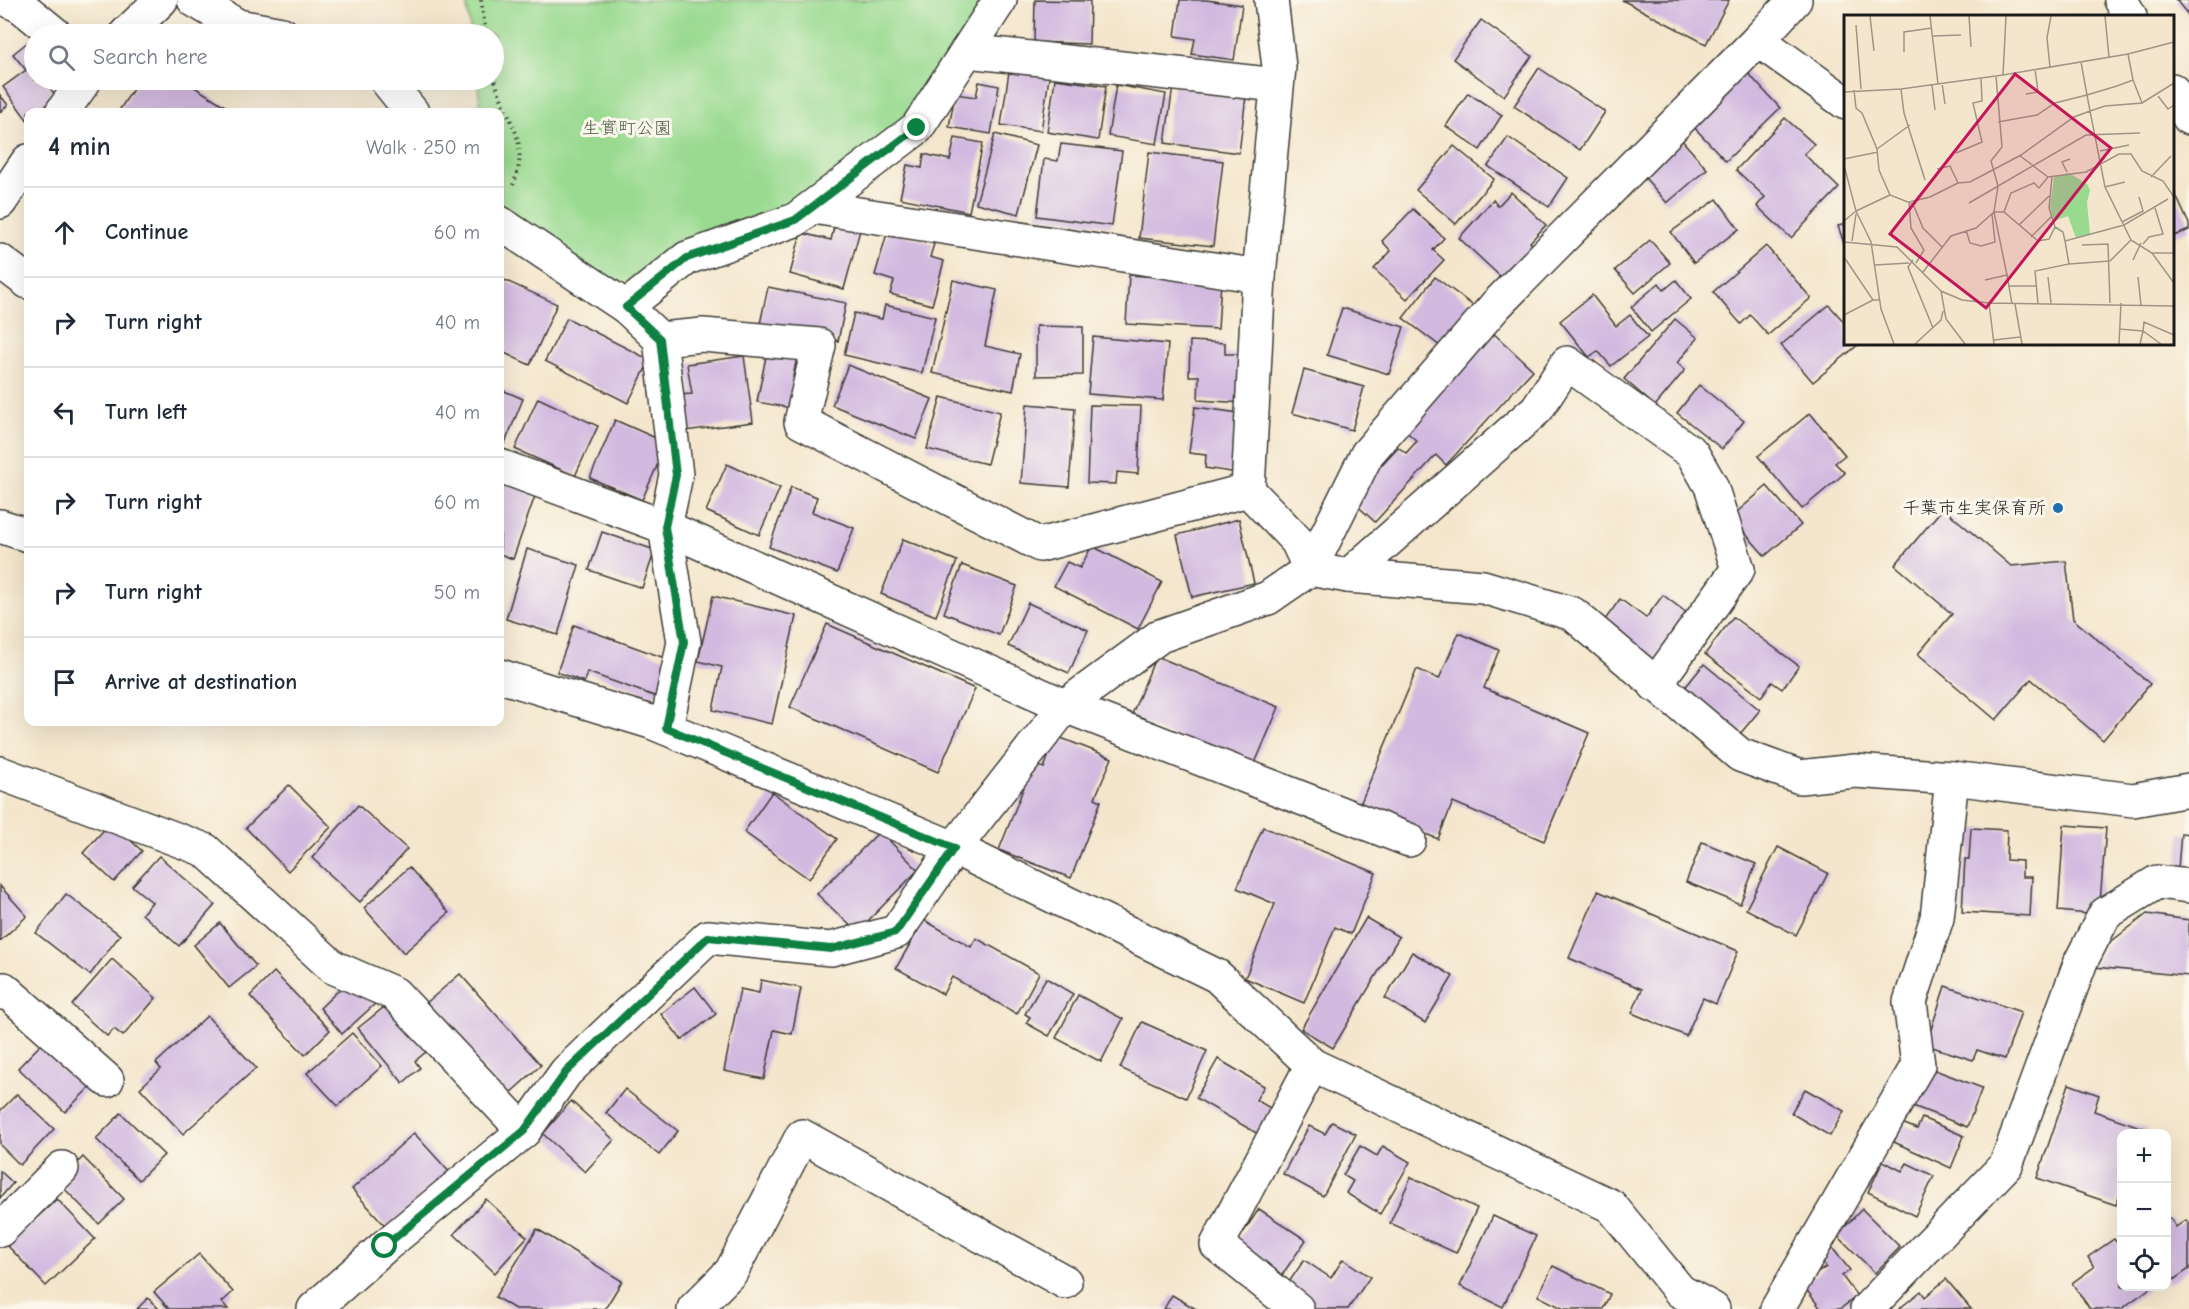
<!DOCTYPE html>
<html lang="en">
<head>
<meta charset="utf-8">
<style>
  body { margin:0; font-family:"Comic Neue","Klee One",sans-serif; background:#f6f6f7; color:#1f2937 }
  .controls { position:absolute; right:18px; bottom:18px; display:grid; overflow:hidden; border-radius:12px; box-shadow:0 6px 24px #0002 }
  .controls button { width:54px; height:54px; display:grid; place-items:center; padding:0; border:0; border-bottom:2px solid #e0e1e3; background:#fff; color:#1f2937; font:30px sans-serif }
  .stop { position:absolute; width:18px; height:18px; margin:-14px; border:4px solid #0b8043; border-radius:50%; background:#fff }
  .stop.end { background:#0b8043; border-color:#fff; box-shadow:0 2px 6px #0008 }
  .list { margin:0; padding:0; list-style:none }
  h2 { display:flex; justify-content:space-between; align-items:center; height:78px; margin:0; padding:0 24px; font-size:26px }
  h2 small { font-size:20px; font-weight:400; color:#747a83 }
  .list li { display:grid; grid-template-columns:39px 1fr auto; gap:18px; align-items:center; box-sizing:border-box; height:90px; padding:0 24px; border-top:2px solid #e0e1e3 }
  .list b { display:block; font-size:22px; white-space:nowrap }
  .list em { font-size:20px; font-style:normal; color:#747a83 }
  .icon { flex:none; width:33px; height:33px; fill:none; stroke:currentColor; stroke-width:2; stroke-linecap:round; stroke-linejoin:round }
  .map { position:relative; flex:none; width:2189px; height:1309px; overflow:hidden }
  .search { position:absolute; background:#fff; box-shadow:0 6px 24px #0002; left:24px; top:24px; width:480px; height:66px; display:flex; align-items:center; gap:15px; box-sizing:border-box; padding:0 21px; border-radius:33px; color:#747a83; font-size:22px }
  .panel { position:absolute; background:#fff; box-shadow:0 6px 24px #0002; left:24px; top:108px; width:480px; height:618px; border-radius:12px }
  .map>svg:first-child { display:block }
</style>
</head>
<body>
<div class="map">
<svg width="2189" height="1309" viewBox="0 0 2189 1309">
  <rect width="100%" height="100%" fill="#fbf7ec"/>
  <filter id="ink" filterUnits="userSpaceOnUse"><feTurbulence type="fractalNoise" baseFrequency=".0167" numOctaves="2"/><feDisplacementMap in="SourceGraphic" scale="12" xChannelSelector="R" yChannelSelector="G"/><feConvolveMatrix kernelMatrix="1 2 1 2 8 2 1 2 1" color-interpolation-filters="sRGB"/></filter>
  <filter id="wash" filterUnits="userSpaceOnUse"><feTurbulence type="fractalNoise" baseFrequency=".008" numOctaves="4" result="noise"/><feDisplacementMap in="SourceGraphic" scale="24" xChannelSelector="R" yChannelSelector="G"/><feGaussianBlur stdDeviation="1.35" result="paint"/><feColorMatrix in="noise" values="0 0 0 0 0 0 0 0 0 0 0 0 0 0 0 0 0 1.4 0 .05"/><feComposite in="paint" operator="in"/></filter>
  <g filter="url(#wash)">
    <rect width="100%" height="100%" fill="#f4e6cc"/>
    <!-- green -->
    <path fill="#99da90" stroke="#5a7b56" stroke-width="1.5" d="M466 0H986L907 115 844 175 623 295 500 207V112H481L477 80H494V34H471Z"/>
    <g id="blocks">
      <!-- building -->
      <g fill="#d2b9e0">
        <path d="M1035 0 1090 1 1089 44 1034 42Z"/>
        <path d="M1180 0H1206L1242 5 1234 60 1192 54 1195 39 1175 36Z"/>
        <path d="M1622 0H1729L1706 44Z"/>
        <path d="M2176 0H2189V16Z"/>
        <path d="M1481 20 1532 56 1504 96 1453 59Z"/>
        <path d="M34 37V80H60L49 87 59 100 43 112H28V121L3 87 26 70 13 54Z"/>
        <path d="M1010 65 1050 71 1041 131 1001 125Z"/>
        <path d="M1539 68 1605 112 1580 150 1514 106Z"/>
        <path d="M1746 71 1780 108 1726 161 1691 124Z"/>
        <path d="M1055 79 1106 86 1098 140 1047 132Z"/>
        <path d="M139 80H183L235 112H118Z"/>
        <path d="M979 82 999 86 991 134 949 127 955 94 976 97Z"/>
        <path d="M1116 85 1166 94 1157 144 1108 136Z"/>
        <path d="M1173 86 1246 96 1239 153 1165 143Z"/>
        <path d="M1468 93 1502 115 1480 150 1446 126Z"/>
        <path d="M0 95 8 105 0 112Z"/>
        <path d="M1785 118 1814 144 1804 154 1839 188 1791 238 1757 206 1765 197 1736 170Z"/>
        <path d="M995 134 1037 145 1019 214 976 203Z"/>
        <path d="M1508 137 1568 178 1549 207 1488 166Z"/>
        <path d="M955 138 983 143 969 212 900 198 907 165 922 168 924 154 950 160Z"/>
        <path d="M1680 138 1707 169 1667 203 1640 172Z"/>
        <path d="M1061 144 1122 151 1112 226 1037 216 1044 159 1058 161Z"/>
        <path d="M1454 146 1494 179 1456 224 1416 190Z"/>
        <path d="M1149 152 1223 161 1213 246 1139 238Z"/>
        <path d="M2172 187 2189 224V230L2172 237Z"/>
        <path d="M1511 192 1546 225 1530 242 1534 247 1504 280 1459 238 1493 200 1498 206Z"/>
        <path d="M1717 199 1739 229 1694 263 1671 232Z"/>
        <path d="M1413 209 1444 238 1433 250 1444 260 1407 299 1374 269 1391 251 1382 241Z"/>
        <path d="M835 223 860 230 844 289 790 274 801 233 831 240Z"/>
        <path d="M1846 224V246H1845L1838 226Z"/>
        <path d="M888 230 934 244 930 257 944 261 932 305 890 294 894 281 875 275Z"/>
        <path d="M1650 240 1670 263 1635 293 1615 270Z"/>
        <path d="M1766 246 1811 298 1768 335 1750 315 1741 324 1713 292Z"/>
        <path d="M1129 275 1221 281 1218 329 1126 324Z"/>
        <path d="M1435 277 1476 308 1444 349 1403 318Z"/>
        <path d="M500 278 557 304 530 365 500 351Z"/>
        <path d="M953 280 997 290 985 346 1020 354 1013 391 932 373Z"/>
        <path d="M1676 280 1691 299 1651 332 1631 307 1659 283 1664 290Z"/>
        <path d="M768 287 846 303 838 341 760 324Z"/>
        <path d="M1592 295 1616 326 1630 315 1648 337 1611 366 1598 351 1589 357 1560 321Z"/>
        <path d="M885 305 935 317 922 373 844 355 854 313 882 319Z"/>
        <path d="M1829 305 1846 324V344H1859L1813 382 1781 345Z"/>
        <path d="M1342 308 1404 327 1389 374 1327 355Z"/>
        <path d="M567 318 650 360 628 403 545 361Z"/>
        <path d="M1675 319 1698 338 1677 363 1685 370 1655 406 1624 379Z"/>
        <path d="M1036 326 1083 327V375L1036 376Z"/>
        <path d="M1491 331 1533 370 1446 465 1436 455 1375 522 1350 499 1398 447 1406 453 1417 441 1402 428Z"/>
        <path d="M1093 337 1168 344 1163 400 1088 394Z"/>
        <path d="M1190 341 1225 343V354H1245L1243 403 1198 400 1199 376H1189Z"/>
        <path d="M767 351 797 357 793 377 802 378 796 409 757 402Z"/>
        <path d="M744 356 753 422 685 431 679 395 692 394 687 364Z"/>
        <path d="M848 365 932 399 916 439 832 405Z"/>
        <path d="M1304 370 1364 387 1352 430 1292 413Z"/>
        <path d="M1699 385 1744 421 1722 449 1677 413Z"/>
        <path d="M500 389 523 399 505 443 500 440Z"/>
        <path d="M941 397 1000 412 987 464 927 449Z"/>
        <path d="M538 398 598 426 575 476 515 449Z"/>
        <path d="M1027 404 1075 408 1069 487 1021 483Z"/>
        <path d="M1090 405 1141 406 1138 474 1117 472 1116 484 1087 483Z"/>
        <path d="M1195 407 1246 414 1238 473 1205 468 1206 455 1189 453Z"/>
        <path d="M1810 413 1845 455 1835 463 1845 473 1802 509 1758 456Z"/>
        <path d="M615 420 667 443 642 500 590 478Z"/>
        <path d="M727 464 780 488 759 535 706 511Z"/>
        <path d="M500 481 536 493 513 559 500 554Z"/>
        <path d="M1767 486 1801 525 1765 556 1731 517Z"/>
        <path d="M791 487 817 497 812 512 854 528 837 573 769 547Z"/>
        <path d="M1943 508 2011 566 2066 561 2073 619 2150 684 2103 740 2031 679 1996 720 1918 654 1952 614 1895 565Z"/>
        <path d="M1239 519 1254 583 1192 597 1177 535Z"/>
        <path d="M602 532 655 550 642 588 589 570Z"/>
        <path d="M903 539 957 561 936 616 881 594Z"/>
        <path d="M1092 546 1162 582 1138 629 1054 586 1067 562 1080 568Z"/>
        <path d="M527 549 579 565 558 635 506 619Z"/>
        <path d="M962 565 1017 586 999 635 944 613Z"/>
        <path d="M1663 595 1688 614 1650 665 1599 628 1620 599 1646 618Z"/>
        <path d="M713 596 796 616 772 724 713 710 722 667 698 661Z"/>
        <path d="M1028 603 1088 630 1069 673 1008 646Z"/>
        <path d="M1733 617 1799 666 1782 689 1772 682 1761 697 1705 654Z"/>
        <path d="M827 624 975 689 938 772 790 707Z"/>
        <path d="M574 625 670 660 657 697 587 672 584 682 557 672Z"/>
        <path d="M1459 633 1499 650 1484 688 1589 733 1544 841 1453 802 1438 839 1359 807 1417 669 1439 679Z"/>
        <path d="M1156 656 1279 707 1252 770 1130 719Z"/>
        <path d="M1704 664 1760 710 1734 741 1679 695Z"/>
        <path d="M1056 736 1112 758 1095 798 1101 801 1071 878 999 850 1033 764 1044 768Z"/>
        <path d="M289 785 331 827 288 871 246 828Z"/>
        <path d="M772 792 837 839 809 879 744 832Z"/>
        <path d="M358 805 407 849 360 902 312 858Z"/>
        <path d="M111 822 142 851 114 882 83 853Z"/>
        <path d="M2064 825 2106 828 2099 915 2058 911Z"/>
        <path d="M1263 827 1376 873 1351 934 1335 927 1304 1003 1245 978 1275 904 1237 888Z"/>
        <path d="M1971 828 2007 830 2006 860 2022 861V877H2032L2030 916 1962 912 1965 859H1969Z"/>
        <path d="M880 831 918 870 857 932 817 894Z"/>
        <path d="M2181 833 2189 834V870L2178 869Z"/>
        <path d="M1702 842 1756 864 1740 904 1686 882Z"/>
        <path d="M1778 847 1828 873 1796 935 1746 909Z"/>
        <path d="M159 856 215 905 179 946 142 914 152 902 132 886Z"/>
        <path d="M409 867 449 913 404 953 364 908Z"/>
        <path d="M0 886 27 916 0 941Z"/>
        <path d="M1598 891 1738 951 1716 1004 1703 998 1686 1036 1632 1013 1642 989 1569 958Z"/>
        <path d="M66 894 120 935 90 975 36 933Z"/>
        <path d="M2147 914 2189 920V976L2094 967 2104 947Z"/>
        <path d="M1366 918 1399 937 1333 1048 1301 1029Z"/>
        <path d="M924 920 971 947 976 938 1039 973 1017 1014 952 977 943 994 896 968Z"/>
        <path d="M220 923 256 966 229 988 194 945Z"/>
        <path d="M1412 952 1453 976 1425 1023 1385 998Z"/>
        <path d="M112 959 156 998 123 1036 114 1029 107 1036 72 1005Z"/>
        <path d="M274 972 330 1030 305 1055 250 996Z"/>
        <path d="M460 974 541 1065 507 1096 425 1004Z"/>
        <path d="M1046 978 1073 994 1049 1036 1026 1023 1030 1017 1025 1014Z"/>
        <path d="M761 980 801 988 792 1034 774 1030 764 1079 724 1071 740 989 759 993Z"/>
        <path d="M343 986 375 1004 342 1034 320 1008Z"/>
        <path d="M1945 986 2021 1012 2005 1059 1977 1050 1973 1060 1926 1045Z"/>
        <path d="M695 987 716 1014 682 1040 661 1014Z"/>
        <path d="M1078 995 1123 1019 1101 1062 1056 1038Z"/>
        <path d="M393 1000 432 1047 415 1061 420 1068 403 1083 358 1028Z"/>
        <path d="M207 1016 256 1068 183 1134 140 1088 161 1069 156 1063Z"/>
        <path d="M1142 1022 1207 1051 1186 1098 1120 1068Z"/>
        <path d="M352 1033 382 1066 338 1106 307 1073Z"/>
        <path d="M48 1037 96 1081 65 1112 18 1068Z"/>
        <path d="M1218 1059 1264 1086 1256 1100 1272 1109 1258 1134 1196 1098Z"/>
        <path d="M1927 1067 1982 1088 1967 1127 1913 1106Z"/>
        <path d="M2069 1084 2099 1095 2094 1111 2146 1129 2145 1134H2122V1189L2116 1205 2037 1178Z"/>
        <path d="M625 1089 678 1131 659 1155 606 1113Z"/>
        <path d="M1805 1089 1844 1111 1830 1136 1791 1113Z"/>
        <path d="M17 1094 54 1129 20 1165 0 1145V1111Z"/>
        <path d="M571 1101 614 1140 585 1172 543 1134Z"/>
        <path d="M121 1113 164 1155 139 1180 96 1139Z"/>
        <path d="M1922 1118 1964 1136 1951 1168 1894 1142 1902 1123 1917 1129Z"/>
        <path d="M1332 1122 1356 1134 1323 1196 1283 1174 1309 1126 1325 1134Z"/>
        <path d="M414 1133 452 1175 390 1231 352 1189Z"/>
        <path d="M1360 1146 1377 1156 1383 1146 1410 1162 1380 1214 1346 1193 1353 1181 1343 1175Z"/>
        <path d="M83 1157 124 1199 99 1224 58 1182Z"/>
        <path d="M1883 1161 1902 1171 1907 1163 1934 1176 1915 1216 1868 1192Z"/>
        <path d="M0 1171 13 1183 0 1198Z"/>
        <path d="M1411 1177 1477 1208 1456 1253 1390 1223Z"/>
        <path d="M57 1199 95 1239 46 1286 7 1245Z"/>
        <path d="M486 1199 527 1237 495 1273 454 1234Z"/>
        <path d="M1259 1209 1306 1240 1282 1275 1236 1243Z"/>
        <path d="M1862 1209 1900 1247 1875 1273 1837 1235Z"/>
        <path d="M1493 1216 1536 1236 1503 1307 1460 1286Z"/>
        <path d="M2170 1218 2176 1227 2186 1220 2189 1223V1269L2166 1285V1220Z"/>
        <path d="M537 1229 622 1281 605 1309H515L495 1297Z"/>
        <path d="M2114 1239 2122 1249V1286H2148L2149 1289 2121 1309H2090L2072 1283 2094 1267 2088 1257Z"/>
        <path d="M1833 1249 1850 1270 1842 1276 1857 1296 1840 1309H1821L1802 1284 1826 1267 1820 1259Z"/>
        <path d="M199 1254 233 1292 222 1302 228 1309H169L154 1292Z"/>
        <path d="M1343 1259 1370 1277 1348 1309H1310L1283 1291 1304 1260 1331 1278Z"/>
        <path d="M1553 1266 1610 1294 1603 1309H1564L1538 1296Z"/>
        <path d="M1946 1279 1971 1309H1899L1921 1291 1925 1297Z"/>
        <path d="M1172 1295 1196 1309H1164Z"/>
        <path d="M148 1298 159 1309H137Z"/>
      </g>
    </g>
  </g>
  <g filter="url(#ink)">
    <use href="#blocks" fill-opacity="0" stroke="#3c3a36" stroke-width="1.5"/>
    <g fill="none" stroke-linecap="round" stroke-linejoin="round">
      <defs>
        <g id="minor">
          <path d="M8 0 22 7 55 34"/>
          <path d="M194 0 238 26 282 34"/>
          <path d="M1271 0 1279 67 1259 276 1248 490 1297 541 1310 569 1348 576 1483 587 1573 614 1740 755 1800 777 1855 771 1952 778 2133 800 2189 790"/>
          <path d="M126 34 161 0"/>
          <path d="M1758 40 1795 0"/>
          <path d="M967 51 1277 85"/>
          <path d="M386 80 412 112"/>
          <path d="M62 112 85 80"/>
          <path d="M0 202 28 161"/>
          <path d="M813 207 1259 276"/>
          <path d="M500 223 626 307 660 339 676 475 665 527 684 642 666 728"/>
          <path d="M0 261 28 282"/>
          <path d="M626 307 687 258 795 220 917 128 1000 0"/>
          <path d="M660 339 703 335 819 345 801 422 1040 545 1248 490"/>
          <path d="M500 466 665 527 1065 706 1409 840"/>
          <path d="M0 526 28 535"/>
          <path d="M1348 576 1537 409 1567 363 1692 453 1711 486 1738 569 1655 685"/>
          <path d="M500 676 651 722 954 848 1217 976 1312 1065 1217 1245 1297 1309"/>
          <path d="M0 773 205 850 333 967 395 994 524 1131"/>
          <path d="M0 993 4 989 107 1080"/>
          <path d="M1312 1065 1611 1206 1680 1291 1713 1309"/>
          <path d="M0 1230 62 1168"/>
          <path d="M314 1309 385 1246 524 1131 566 1072 708 937 831 949 896 932 954 848 1065 706 1160 636 1268 598 1310 569 1367 454 1496 305 1758 40 1846 103"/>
          <path d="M694 1309 731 1272 802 1136 1065 1282"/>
          <path d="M1777 1309 1918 1065 1910 1002 1937 918 1952 778"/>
          <path d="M1867 1309 2006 1165 2081 961 2105 914 2157 882 2189 886"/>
        </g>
        <g id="tertiary">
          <path d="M2121 0 2130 16"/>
          <path d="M2172 90 2189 118"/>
        </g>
      </defs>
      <!-- minor casing -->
      <use href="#minor" stroke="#3c3a36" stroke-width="36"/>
      <!-- tertiary casing -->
      <use href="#tertiary" stroke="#3c3a36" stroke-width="36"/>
      <!-- path -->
      <g stroke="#3c3a36" stroke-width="4" stroke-dasharray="1.5 4.5" stroke-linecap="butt">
        <path d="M481 0 486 34"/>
        <path d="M805 0V1"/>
        <path d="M494 75C502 117 533 137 513 185"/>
      </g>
      <!-- minor -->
      <use href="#minor" stroke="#fff" stroke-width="33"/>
      <!-- tertiary -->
      <use href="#tertiary" stroke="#fff" stroke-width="33"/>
    </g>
  </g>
  <g fill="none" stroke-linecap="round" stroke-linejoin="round" filter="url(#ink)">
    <!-- route -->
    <path stroke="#0b8043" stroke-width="8" d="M385 1246 524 1131 566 1072 708 937 831 949 896 932 954 848 666 728 684 642 665 527 676 475 660 339 626 307 687 258 795 220 917 128"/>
  </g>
  <!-- markers -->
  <circle fill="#1f6fb2" stroke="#fbf7ec" stroke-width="2" cx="2058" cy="508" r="6"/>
  <g text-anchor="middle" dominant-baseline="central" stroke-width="6" stroke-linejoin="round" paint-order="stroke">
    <!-- park labels -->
    <g font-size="18" fill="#485e45" stroke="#fbf7ec">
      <text x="627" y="128">生實町公園</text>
    </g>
    <!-- poi labels -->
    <g font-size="18" fill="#1c1c1c" stroke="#fbf7ec" text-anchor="end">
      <text x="2046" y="508">千葉市生実保育所</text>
    </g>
  </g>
  <!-- overview -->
  <g transform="translate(1844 15)">
    <rect width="330" height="330" fill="#f4e6cc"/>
    <path d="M225 158 243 169 246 175 243 187 246 219 232 223 224 201 210 206 206 193 210 162Z" fill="#99da90"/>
    <path fill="none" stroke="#9e9586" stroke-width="1.5" d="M26 1 30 36M86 1 94 69M125 1 127 32M261 1 265 42M12 10 17 74M89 21 117 20M60 37V17L88 13M284 39 289 65M206 52 203 23 207 1M159 60 162 1M98 68 101 89M88 70 91 95M57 74 60 98 81 165M10 75 12 93 18 98 33 134 35 155 46 180 69 189 79 213 98 232M0 77 57 74 159 60 284 39 330 27M182 79 194 77 191 54M314 81 324 94 330 90M298 88 330 68M154 107 193 100 211 88 243 80 273 71 289 65 298 88 261 91 246 96 243 80 237 47M33 134 66 110M256 136 285 130M112 138 138 127 129 88 138 86 137 63M175 140 204 162 242 157 275 139H287L298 156 319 166 330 182M0 144 34 137M0 150 12 196 0 206M93 154 106 151 114 168 126 167 177 140 230 102 246 96 261 172 287 225M223 157 218 147 226 144M307 162 327 141M261 172 281 167M125 188 242 120 296 118M12 196 27 227 37 294 50 329M12 196 46 180M160 197 167 178 190 168 195 173 204 162M278 207 299 196 295 182M175 210 205 181M211 212 219 217 221 226M122 215 126 228 137 231 151 227 148 199M187 222 208 201M8 226 12 199M0 227 53 232 97 276 118 285 145 288 330 291M299 229 305 222 319 219 311 193M238 230 264 229 266 288M308 238H330M0 242 29 285H35M69 245 64 252 89 313M289 245 297 228M72 248 80 235 67 213 65 187 86 182 114 168M225 249 266 246 287 225 308 238 330 268M31 250 65 248M79 257 107 221 132 213 150 197H160L194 226 205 224 211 212 205 193 208 162M163 260 168 289M204 262 207 288M294 262 297 290M141 265 163 260 150 197 154 171 147 146 158 132 152 61M165 271H193M97 276 102 304 121 329M145 288 150 329M171 289 178 329M194 289 191 256 225 249 221 226 280 210 324 184M0 300 29 285M275 314 299 316 300 307 330 320M150 325 176 322M71 329 97 305 99 296M275 329 277 288M296 329 299 316 317 329"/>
    <path fill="#c2185b" fill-opacity="0.15" stroke="#c2185b" stroke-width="3" d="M171 59 267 133 142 293 46 219Z"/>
    <rect width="330" height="330" fill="none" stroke="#1c1c1c" stroke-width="3"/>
  </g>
</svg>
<div class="controls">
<button>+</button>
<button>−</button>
<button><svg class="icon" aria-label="locate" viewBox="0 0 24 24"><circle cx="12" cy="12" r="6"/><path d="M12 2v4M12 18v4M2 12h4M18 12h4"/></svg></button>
</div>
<div class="stop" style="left:385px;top:1246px"></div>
<div class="stop end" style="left:917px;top:128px"></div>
<div class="search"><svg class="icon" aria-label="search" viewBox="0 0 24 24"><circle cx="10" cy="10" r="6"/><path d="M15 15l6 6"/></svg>Search here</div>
<section class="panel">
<h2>4 min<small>Walk · 250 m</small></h2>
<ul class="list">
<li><svg class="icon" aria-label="ahead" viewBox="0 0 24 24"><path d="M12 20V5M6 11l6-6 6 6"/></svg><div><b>Continue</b></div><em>60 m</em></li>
<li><svg class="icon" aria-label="right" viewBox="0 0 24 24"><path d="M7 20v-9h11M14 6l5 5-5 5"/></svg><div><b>Turn right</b></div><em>40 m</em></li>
<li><svg class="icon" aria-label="left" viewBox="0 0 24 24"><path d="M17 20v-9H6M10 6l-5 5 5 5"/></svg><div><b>Turn left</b></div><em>40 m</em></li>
<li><svg class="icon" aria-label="right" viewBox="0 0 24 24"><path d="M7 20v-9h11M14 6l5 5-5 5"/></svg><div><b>Turn right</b></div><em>60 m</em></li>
<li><svg class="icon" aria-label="right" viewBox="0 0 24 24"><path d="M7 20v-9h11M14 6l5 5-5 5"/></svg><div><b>Turn right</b></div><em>50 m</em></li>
<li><svg class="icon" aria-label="arrive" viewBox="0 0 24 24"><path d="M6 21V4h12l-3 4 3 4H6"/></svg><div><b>Arrive at destination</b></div></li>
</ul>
</section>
</div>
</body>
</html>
